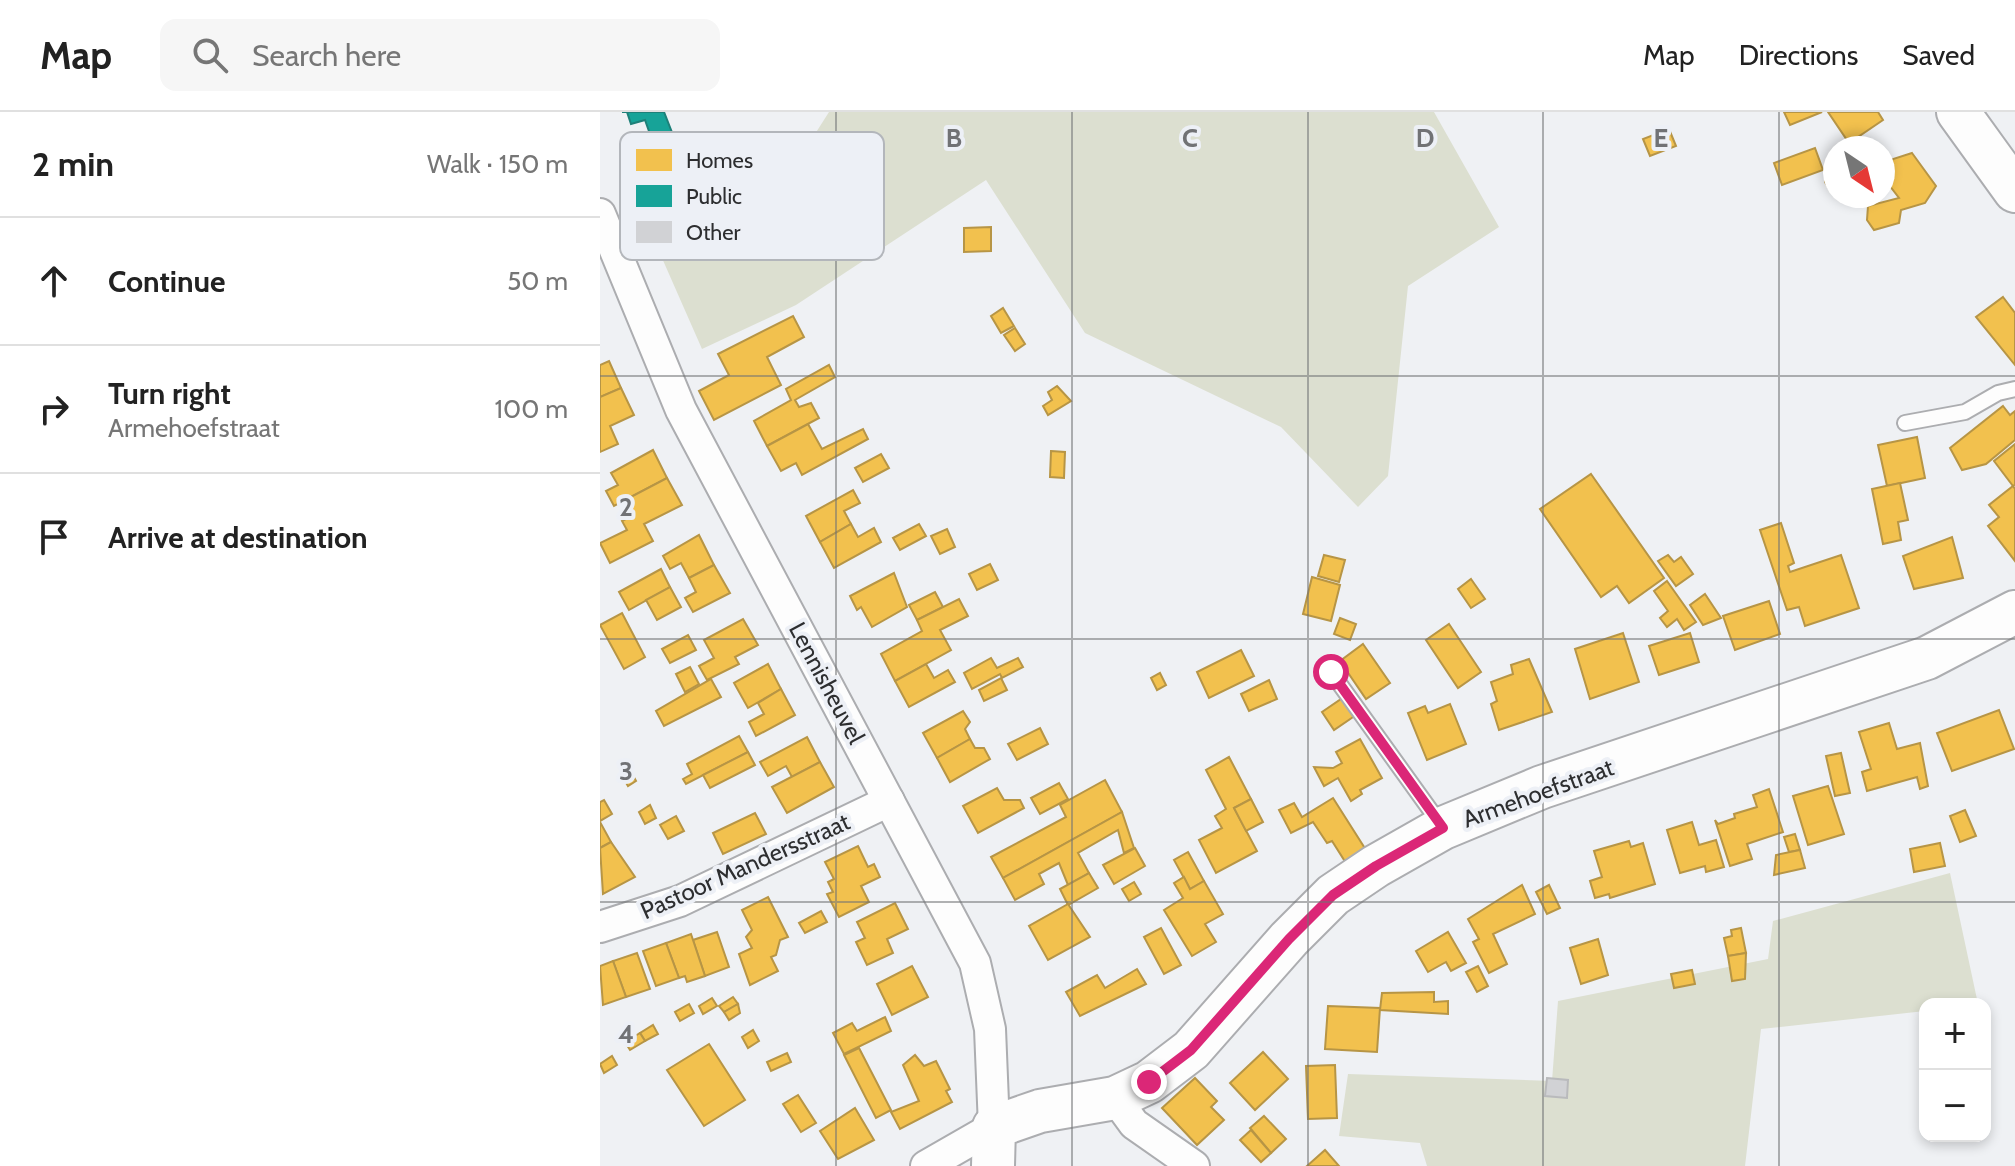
<!DOCTYPE html>
<html lang="en">
<head>
<meta charset="utf-8">
<style>
  body { margin:0; font-family:Cabin,sans-serif; background:#f6f6f6; color:#222 }
  .controls { position:absolute; right:24px; bottom:24px; display:grid; overflow:hidden; border-radius:16px; box-shadow:0 4px 12px #0003 }
  .controls button { width:72px; height:72px; display:grid; place-items:center; padding:0; border:0; border-bottom:2px solid #e0e0e0; background:#fff; color:#222; font:40px sans-serif }
  .compass { position:absolute; left:1223px; top:24px; width:72px; height:72px; border-radius:50%; background:#fff; box-shadow:0 4px 12px #0003; rotate:145deg }
  .stop { position:absolute; width:24px; height:24px; margin:-18px; border:6px solid #db2777; border-radius:50%; background:#fff }
  .stop.end { background:#db2777; border-color:#fff; box-shadow:0 2px 8px #0008 }
  .list { margin:0; padding:0; list-style:none }
  h2 { display:flex; justify-content:space-between; align-items:center; height:104px; margin:0; padding:0 32px; font-size:34px }
  h2 small { font-size:26px; font-weight:400; color:#767676 }
  .list li { display:grid; grid-template-columns:52px 1fr auto; gap:24px; align-items:center; box-sizing:border-box; height:128px; padding:0 32px; border-top:2px solid #e0e0e0 }
  .list b { display:block; font-size:30px; white-space:nowrap }
  .list p { margin:0; font-size:26px; white-space:nowrap; color:#767676 }
  .list em { font-size:26px; font-style:normal; color:#767676 }
  .icon { flex:none; width:44px; height:44px; fill:none; stroke:currentColor; stroke-width:2; stroke-linecap:round; stroke-linejoin:round }
  .map { position:relative; flex:none; width:1415px; height:1054px; overflow:hidden }
  header { display:flex; align-items:center; gap:48px; box-sizing:border-box; height:112px; padding:0 40px; background:#fff; border-bottom:2px solid #e0e0e0 }
  header strong { font-size:38px }
  nav { display:flex; gap:44px; margin-inline-start:auto; font-size:28px }
  .search { width:560px; height:72px; background:#f6f6f6; display:flex; align-items:center; gap:20px; box-sizing:border-box; padding:0 28px; border-radius:16px; color:#767676; font-size:30px }
  main { display:flex }
  aside { flex:1; background:#fff }
  .map>svg:first-child { display:block }
</style>
</head>
<body>
<header>
<strong>Map</strong>
<div class="search"><svg class="icon" aria-label="search" viewBox="0 0 24 24"><circle cx="10" cy="10" r="6"/><path d="M15 15l6 6"/></svg>Search here</div>
<nav><a>Map</a><a>Directions</a><a>Saved</a></nav>
</header>
<main>
<aside>
<h2>2 min<small>Walk · 150 m</small></h2>
<ul class="list">
<li><svg class="icon" aria-label="ahead" viewBox="0 0 24 24"><path d="M12 20V5M6 11l6-6 6 6"/></svg><div><b>Continue</b></div><em>50 m</em></li>
<li><svg class="icon" aria-label="right" viewBox="0 0 24 24"><path d="M7 20v-9h11M14 6l5 5-5 5"/></svg><div><b>Turn right</b><p>Armehoefstraat</p></div><em>100 m</em></li>
<li><svg class="icon" aria-label="arrive" viewBox="0 0 24 24"><path d="M6 21V4h12l-3 4 3 4H6"/></svg><div><b>Arrive at destination</b></div></li>
</ul>
</aside>
<div class="map">
<svg width="1415" height="1054" viewBox="0 0 1415 1054">
  <rect width="100%" height="100%" fill="#eff1f4"/>
  <!-- green -->
  <g fill="#dcdfd0">
    <path d="M229 0H834L899 115 808 174 788 364 758 395 681 315 485 221 386 68 196 193 102 237 58 137 139 98 201 44Z"/>
    <path d="M1350 761 1378 892H1325V899L1161 917 1145 1054H827L820 1031 739 1024 748 962 952 969 958 889 1168 847 1173 809Z"/>
  </g>
  <!-- homes -->
  <g fill="#f2c14e" stroke="#b79545" stroke-width="2">
    <path d="M1184 0H1222L1190 13Z"/>
    <path d="M1228 0H1278L1283 8 1249 31Z"/>
    <path d="M1069 17 1076 34 1050 44 1043 27Z"/>
    <path d="M1215 36 1223 58 1182 73 1174 51Z"/>
    <path d="M1312 41 1336 74 1325 91 1301 98 1299 111 1274 118 1267 108 1268 94 1299 86 1283 65V55L1286 56 1293 47Z"/>
    <path d="M1235 59V78L1231 80 1225 70V62Z"/>
    <path d="M391 115V139L364 140V116Z"/>
    <path d="M1403 185 1415 201V253L1376 205Z"/>
    <path d="M403 196 414 214 401 221 391 204Z"/>
    <path d="M193 204 204 225 167 245 181 273 114 308 99 279 129 263 118 242Z"/>
    <path d="M415 216 425 232 415 239 404 223Z"/>
    <path d="M9 249 21 276 0 285V253Z"/>
    <path d="M229 253 235 265 195 288 199 295 211 291 219 306 167 334 154 309 191 288 186 277Z"/>
    <path d="M457 274 471 289 448 303 443 294 452 288 448 280Z"/>
    <path d="M21 276 34 303 10 314 18 332 0 340V285Z"/>
    <path d="M1403 294 1410 303 1415 299V328L1386 352 1362 358 1350 336Z"/>
    <path d="M208 312 222 337 263 317 268 327 202 363 196 351 181 359 167 334Z"/>
    <path d="M1317 325 1325 366 1287 374 1278 333Z"/>
    <path d="M1415 332V373L1413 374 1394 349Z"/>
    <path d="M53 338 67 366 14 394 6 379 18 373 11 361Z"/>
    <path d="M451 339 465 340 464 366 450 365Z"/>
    <path d="M281 342 289 356 263 370 255 356Z"/>
    <path d="M991 362 1064 466 1029 491 1017 474 1001 485 940 397Z"/>
    <path d="M67 366 82 393 44 412 53 429 10 451 0 431 27 418 22 409 33 403 25 388Z"/>
    <path d="M1300 371 1308 408 1298 410 1301 428 1283 432 1272 377Z"/>
    <path d="M1413 374 1415 377V449L1388 414 1399 405 1389 393Z"/>
    <path d="M253 378 260 391 244 399 251 412 220 430 206 404Z"/>
    <path d="M1181 411 1194 451 1188 454 1190 460 1241 443 1259 496 1205 514 1199 495 1187 498 1160 418Z"/>
    <path d="M251 412 258 425 274 416 281 430 234 456 220 430Z"/>
    <path d="M319 412 326 424 300 438 293 426Z"/>
    <path d="M347 417 355 435 340 442 331 424Z"/>
    <path d="M99 423 114 453 89 466 81 451 70 457 63 444Z"/>
    <path d="M1352 425 1363 466 1314 477 1303 444Z"/>
    <path d="M724 443 745 448 739 470 718 464Z"/>
    <path d="M1068 443 1074 450 1081 445 1093 462 1076 474 1058 449Z"/>
    <path d="M390 452 398 468 377 478 369 462Z"/>
    <path d="M114 453 130 481 93 500 85 486 96 480 89 466Z"/>
    <path d="M61 457 70 475 29 498 19 480Z"/>
    <path d="M294 461 307 495 272 515 261 495 257 498 250 484Z"/>
    <path d="M712 465 740 473 731 509 703 502Z"/>
    <path d="M871 467 885 487 871 496 858 477Z"/>
    <path d="M1067 469 1096 510 1084 518 1077 507 1067 515 1060 506 1068 499 1054 479Z"/>
    <path d="M70 475 81 495 57 508 46 488Z"/>
    <path d="M335 480 343 495 317 508 309 493Z"/>
    <path d="M1105 482 1121 506 1103 513 1090 493Z"/>
    <path d="M359 487 368 504 340 518 351 538 295 569 281 542 322 519 317 508Z"/>
    <path d="M1169 489 1180 522 1135 538 1123 504Z"/>
    <path d="M22 501 45 545 24 557 0 513Z"/>
    <path d="M740 506 756 512 750 528 734 522Z"/>
    <path d="M143 507 158 533 135 545 139 552 107 568 99 554 114 546 104 528Z"/>
    <path d="M849 512 881 560 858 576 826 528Z"/>
    <path d="M1023 521 1039 570 990 587 975 537Z"/>
    <path d="M1090 521 1099 550 1059 563 1049 534Z"/>
    <path d="M88 523 96 538 70 551 62 537Z"/>
    <path d="M763 532 790 571 766 587 740 549Z"/>
    <path d="M641 538 654 564 609 586 597 560Z"/>
    <path d="M391 546 397 556 418 546 423 555 402 566 400 562 372 577 364 561Z"/>
    <path d="M929 547 952 600 899 618 891 592 897 589 891 570 913 562 911 553Z"/>
    <path d="M168 552 181 577 148 596 134 571Z"/>
    <path d="M326 552 334 566 348 558 355 570 309 595 295 569Z"/>
    <path d="M90 555 99 572 85 580 76 562Z"/>
    <path d="M560 561 566 573 557 578 551 566Z"/>
    <path d="M401 566 407 578 384 589 379 578Z"/>
    <path d="M111 567 121 585 64 614 56 599Z"/>
    <path d="M669 568 677 587 649 599 641 582Z"/>
    <path d="M181 577 195 603 156 624 149 610 164 602 158 591Z"/>
    <path d="M744 585 756 603 734 618 722 600Z"/>
    <path d="M850 592 866 632 827 648 808 601 825 594 828 601Z"/>
    <path d="M1399 598 1414 637 1352 659 1337 621Z"/>
    <path d="M363 599 370 610 365 617 370 627 337 646 323 621Z"/>
    <path d="M1289 611 1297 637 1320 631 1328 674 1320 677 1317 665 1267 679 1262 660 1271 657 1259 620Z"/>
    <path d="M440 616 448 632 417 648 408 632Z"/>
    <path d="M139 624 148 640 86 672 83 667 92 662 87 652Z"/>
    <path d="M207 625 220 650 192 665 186 654 168 664 160 650Z"/>
    <path d="M370 627 375 636H384L390 647 350 670 337 646Z"/>
    <path d="M760 627 782 666 760 678 762 682 751 689 738 666 724 674 714 655 733 656 742 651 736 640Z"/>
    <path d="M148 640 155 653 110 676 103 663Z"/>
    <path d="M1241 641 1250 681 1235 684 1226 644Z"/>
    <path d="M629 645 651 687 634 696 657 739 616 761 599 728 622 716 615 704 626 697 606 658Z"/>
    <path d="M220 650 234 675 187 701 172 675Z"/>
    <path d="M30 658 36 669 28 674 21 662Z"/>
    <path d="M505 668 522 700 403 766 391 745 466 705 460 693Z"/>
    <path d="M459 671 468 687 440 702 431 686Z"/>
    <path d="M1228 674 1244 722 1208 733 1193 684Z"/>
    <path d="M397 676 404 688H420L424 696 378 721 363 694Z"/>
    <path d="M1169 677 1183 720 1147 732 1152 747 1130 754 1115 708 1118 712 1135 706 1134 702 1157 695 1153 683Z"/>
    <path d="M733 686 766 738 746 751 732 729 727 731 713 710 691 721 679 698 694 691 702 705Z"/>
    <path d="M651 687 663 710 646 719 634 696Z"/>
    <path d="M4 688 12 702 0 709V690Z"/>
    <path d="M50 693 56 706 45 712 39 700Z"/>
    <path d="M1365 698 1376 724 1360 730 1350 704Z"/>
    <path d="M522 700 534 736 524 741 518 718 478 741 489 761 468 773 459 751 439 762 444 772 415 788 403 766Z"/>
    <path d="M155 701 166 722 123 742 113 721Z"/>
    <path d="M76 704 84 719 68 727 60 713Z"/>
    <path d="M0 710 11 730 0 736Z"/>
    <path d="M1092 710 1099 733 1116 728 1124 755 1106 760 1105 754 1080 761 1067 718Z"/>
    <path d="M1195 722 1200 738 1189 740 1184 725Z"/>
    <path d="M1029 729 1031 735 1043 731 1055 772 1010 786 1009 782 995 786 990 769 1002 765 994 739Z"/>
    <path d="M11 730 35 765 3 782 0 736Z"/>
    <path d="M1340 731 1345 754 1314 760 1310 737Z"/>
    <path d="M258 734 268 755 274 752 280 765 261 774 269 790 239 805 227 782 233 780 228 770 234 767 225 750Z"/>
    <path d="M535 736 545 754 514 772 503 753Z"/>
    <path d="M1200 738 1205 756 1174 763 1176 743Z"/>
    <path d="M588 740 604 769 590 777 574 748Z"/>
    <path d="M489 761 498 776 468 793 460 777Z"/>
    <path d="M584 765 590 777 604 769 623 802 605 812 616 830 592 844 564 798 583 786 574 771Z"/>
    <path d="M534 770 541 782 529 789 522 777Z"/>
    <path d="M922 773 935 802 893 822 907 852 889 861 873 830 879 827 868 807Z"/>
    <path d="M949 773 960 796 947 802 936 780Z"/>
    <path d="M168 785 188 825 180 828 176 843 171 845 178 859 150 873 139 842 152 836 146 825 152 818 142 798Z"/>
    <path d="M295 791 308 817 287 827 293 841 267 853 256 830 265 826 257 810Z"/>
    <path d="M468 792 490 825 448 848 429 814Z"/>
    <path d="M221 799 227 810 205 821 199 811Z"/>
    <path d="M561 816 581 853 564 862 544 825Z"/>
    <path d="M1141 816 1146 841 1128 844 1124 826 1132 824 1131 818Z"/>
    <path d="M117 820 129 855 105 864 93 828Z"/>
    <path d="M848 820 866 851 851 859 846 850 828 860 816 839Z"/>
    <path d="M91 822 105 864 87 870 85 864 79 866 66 831Z"/>
    <path d="M998 827 1008 863 981 872 970 836Z"/>
    <path d="M66 831 79 866 56 874 43 839Z"/>
    <path d="M37 841 50 877 26 885 13 849Z"/>
    <path d="M1146 841 1145 867 1132 869 1128 844Z"/>
    <path d="M13 849 26 885 3 893 0 854Z"/>
    <path d="M312 854 328 885 292 903 277 872Z"/>
    <path d="M878 854 888 874 877 880 866 860Z"/>
    <path d="M537 857 546 872 480 904 466 880 497 863 505 876Z"/>
    <path d="M1092 858 1095 872 1074 876 1071 862Z"/>
    <path d="M834 880V890L848 889V902L780 898 782 881Z"/>
    <path d="M133 885 138 892 124 900 119 894Z"/>
    <path d="M112 886 117 894 103 902 99 894Z"/>
    <path d="M89 892 94 901 80 909 75 900Z"/>
    <path d="M138 892 140 901 129 908 124 900Z"/>
    <path d="M728 894 780 896 777 940 725 937Z"/>
    <path d="M285 905 291 919 244 942 233 921 252 911 257 919Z"/>
    <path d="M53 913 58 922 45 929 40 921Z"/>
    <path d="M153 918 159 929 148 936 142 925Z"/>
    <path d="M40 921 45 929 30 938 25 930Z"/>
    <path d="M109 932 145 988 104 1014 67 958Z"/>
    <path d="M259 936 291 998 276 1006 244 943Z"/>
    <path d="M663 940 688 967 655 998 630 971Z"/>
    <path d="M187 941 191 950 171 959 167 950Z"/>
    <path d="M315 943 324 954 336 949 350 977 346 979 352 990 300 1017 291 1000 319 989 303 953Z"/>
    <path d="M12 944 17 953 4 961 0 952Z"/>
    <path d="M735 953 737 1006 708 1007 706 954Z"/>
    <path d="M595 966 617 989 611 995 624 1008 597 1033 562 996Z"/>
    <path d="M198 983 216 1011 201 1020 183 992Z"/>
    <path d="M255 996 274 1028 238 1047 220 1019Z"/>
    <path d="M664 1004 686 1027 671 1041 650 1016Z"/>
    <path d="M651 1018 671 1041 661 1050 640 1028Z"/>
    <path d="M725 1038 739 1054H707Z"/>
  </g>
  <!-- public -->
  <path fill="#17a398" stroke="#1e8079" stroke-width="2" d="M22 0H64L75 28 59 33 61 37 56 39 45 8 31 12 27 0Z"/>
  <!-- building -->
  <path fill="#d1d2d5" stroke="#b9babc" stroke-width="2" d="M947 966 968 968 967 986 945 984Z"/>
  <g fill="none" stroke-linecap="round" stroke-linejoin="round">
    <defs>
      <g id="lane">
        <path d="M1305 311 1365 300 1398 281 1415 277"/>
        <path d="M731 560 841 713"/>
      </g>
      <g id="street">
        <path d="M0 102 81 298 375 851 390 917 394 1015 326 1054"/>
        <path d="M0 815 80 789 289 689"/>
        <path d="M515 986 534 1012 594 1054"/>
      </g>
      <g id="secondary">
        <path d="M1358 0 1415 79"/>
        <path d="M393 1054 394 1015 440 999 515 986 549 970 591 938 689 827 733 783 776 754 843 716 942 675 1327 546 1415 500"/>
      </g>
    </defs>
    <!-- lane casing -->
    <use href="#lane" stroke="#acadb0" stroke-width="18"/>
    <!-- street casing -->
    <use href="#street" stroke="#acadb0" stroke-width="34"/>
    <!-- secondary casing -->
    <use href="#secondary" stroke="#acadb0" stroke-width="46"/>
    <!-- lane -->
    <use href="#lane" stroke="#fdfdfd" stroke-width="14"/>
    <!-- street -->
    <use href="#street" stroke="#fdfdfd" stroke-width="30"/>
    <!-- secondary -->
    <use href="#secondary" stroke="#fdfdfd" stroke-width="42"/>
  </g>
  <g fill="none" stroke-linecap="round" stroke-linejoin="round">
    <!-- route -->
    <path stroke="#db2777" stroke-width="10" d="M549 970 591 938 689 827 733 783 776 754 843 716 731 560"/>
  </g>
  <!-- grid -->
  <path fill="none" stroke="#717275" stroke-width="2" stroke-opacity="0.55" d="M236 0V1054M472 0V1054M708 0V1054M943 0V1054M1179 0V1054M0 264H1415M0 527H1415M0 790H1415"/>
  <g text-anchor="middle" dominant-baseline="central" stroke-width="8" stroke-linejoin="round" paint-order="stroke">
    <!-- street labels -->
    <g font-size="24" fill="#2d2e30" stroke="#edf0f6">
      <text transform="translate(227 571) rotate(62)">Lennisheuvel</text>
      <text transform="translate(938 681) rotate(-20)">Armehoefstraat</text>
      <text transform="translate(145 754) rotate(-24)">Pastoor Mandersstraat</text>
    </g>
  </g>
  <!-- legend -->
  <rect x="20" y="20" width="264" height="128" rx="12" fill="#edf0f6" stroke="#b3b6bb" stroke-width="2"/>
  <rect x="36" y="37" width="36" height="22" fill="#f2c14e"/>
  <rect x="36" y="73" width="36" height="22" fill="#17a398"/>
  <rect x="36" y="109" width="36" height="22" fill="#d1d2d5"/>
  <g font-size="22" fill="#2d2e30">
    <text x="86" y="56">Homes</text>
    <text x="86" y="92">Public</text>
    <text x="86" y="128">Other</text>
  </g>
  <g font-size="26" text-anchor="middle" font-weight="bold" fill="#717275" stroke="#edf0f6" stroke-width="8" stroke-linejoin="round" paint-order="stroke">
    <text x="354" y="35">B</text>
    <text x="590" y="35">C</text>
    <text x="825" y="35">D</text>
    <text x="1061" y="35">E</text>
    <text x="26" y="404">2</text>
    <text x="26" y="668">3</text>
    <text x="26" y="931">4</text>
  </g>
</svg>
<div class="controls">
<button>+</button>
<button>−</button>
</div>
<svg class="compass" viewBox="-18 -18 36 36"><path d="M0-13l5 13h-10z" fill="#e53935"/><path d="M0 13l5-13h-10z" fill="#767676"/></svg>
<div class="stop" style="left:731px;top:560px"></div>
<div class="stop end" style="left:549px;top:970px"></div>
</div>
</main>
</body>
</html>
